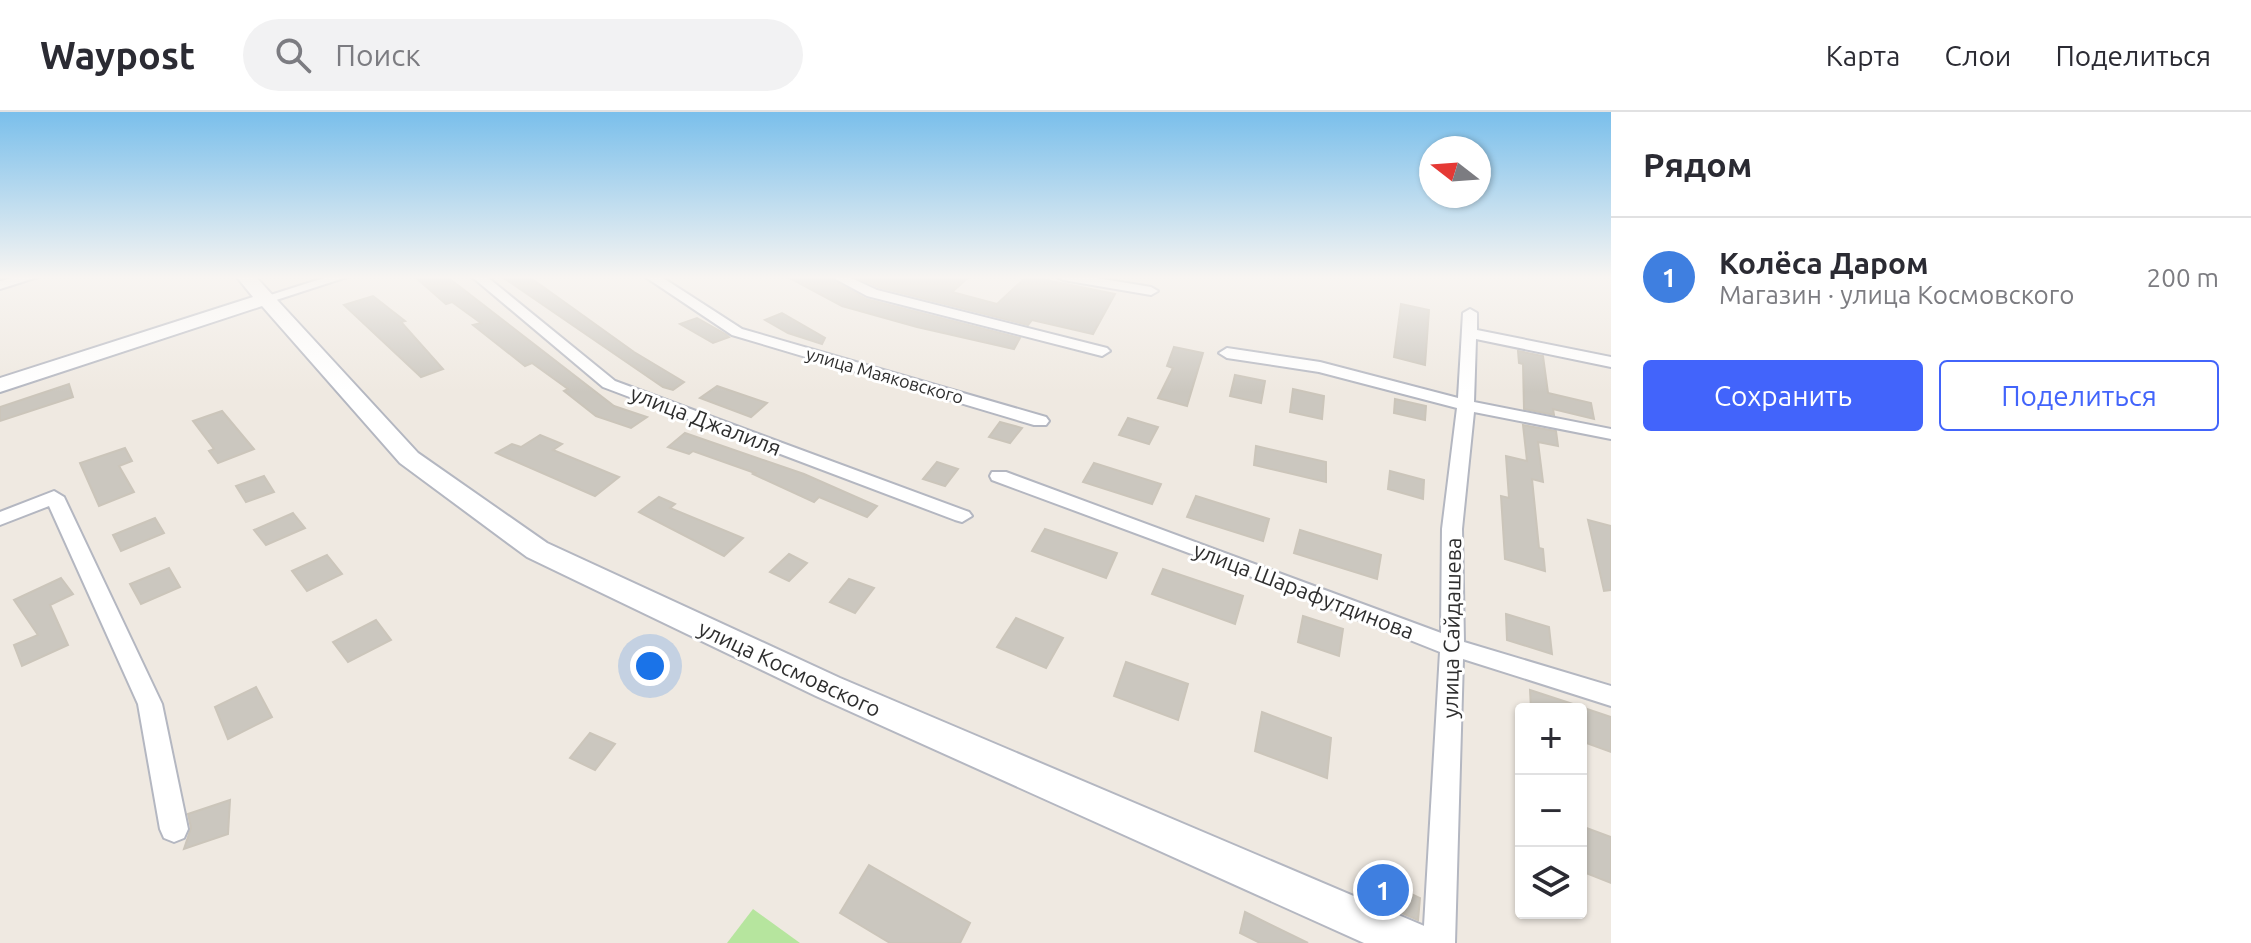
<!DOCTYPE html>
<html lang="ru">
<head>
<meta charset="utf-8">
<style>
  body { margin:0; font-family:Ubuntu,sans-serif; background:#f2f2f3; color:#2b2b33 }
  .controls { position:absolute; right:24px; bottom:24px; display:grid; overflow:hidden; border-radius:8px; box-shadow:0 2px 6px #0004 }
  .controls button { width:72px; height:72px; display:grid; place-items:center; padding:0; border:0; border-bottom:2px solid #e1e1e2; background:#fff; color:#2b2b33; font:40px sans-serif }
  .compass { position:absolute; left:1419px; top:24px; width:72px; height:72px; border-radius:50%; background:#fff; box-shadow:0 2px 6px #0004; rotate:287deg }
  .you { position:absolute; left:650px; top:554px; width:28px; height:28px; margin:-20px; border:6px solid #fff; border-radius:50%; background:#1a73e8; box-shadow:0 0 0 12px #1a73e833 }
  .badge { display:grid; place-items:center; width:52px; height:52px; border-radius:50%; background:#4264fb; color:#fff; font-size:26px; font-weight:700 }
  .pin { position:absolute; translate:-50% -50%; border:4px solid #fff; box-shadow:0 2px 8px #0006 }
  .list { margin:0; padding:0; list-style:none }
  h2 { display:flex; justify-content:space-between; align-items:center; height:104px; margin:0; padding:0 32px; font-size:34px }
  h2 small { font-size:26px; font-weight:400; color:#7c7c81 }
  .list li { display:grid; grid-template-columns:52px 1fr auto; gap:24px; align-items:center; box-sizing:border-box; height:120px; padding:0 32px; border-top:2px solid #e1e1e2 }
  .list b { display:block; font-size:30px; white-space:nowrap }
  .list p { margin:0; font-size:26px; white-space:nowrap; color:#7c7c81 }
  .list em { font-size:26px; font-style:normal; color:#7c7c81 }
  .actions { display:flex; gap:16px; padding:24px 32px }
  .actions a { flex:1; padding:18px 0; border:2px solid #4264fb; border-radius:8px; text-align:center; font-size:28px; color:#4264fb }
  .actions .main { background:#4264fb; color:#fff }
  .icon { flex:none; width:44px; height:44px; fill:none; stroke:currentColor; stroke-width:2; stroke-linecap:round; stroke-linejoin:round }
  .map { position:relative; flex:none; width:1611px; height:831px; overflow:hidden }
  header { display:flex; align-items:center; gap:48px; box-sizing:border-box; height:112px; padding:0 40px; background:#fff; border-bottom:2px solid #e1e1e2 }
  header strong { font-size:38px }
  nav { display:flex; gap:44px; margin-inline-start:auto; font-size:28px }
  .search { width:560px; height:72px; background:#f2f2f3; display:flex; align-items:center; gap:20px; box-sizing:border-box; padding:0 28px; border-radius:44px; color:#7c7c81; font-size:30px }
  main { display:flex }
  aside { flex:1; background:#fff }
  .map>svg:first-child { display:block }
</style>
</head>
<body>
<header>
<strong>Waypost</strong>
<div class="search"><svg class="icon" aria-label="search" viewBox="0 0 24 24"><circle cx="10" cy="10" r="6"/><path d="M15 15l6 6"/></svg>Поиск</div>
<nav><a>Карта</a><a>Слои</a><a>Поделиться</a></nav>
</header>
<main>
<div class="map">
<svg width="1611" height="831" viewBox="0 0 1611 831">
  <rect width="100%" height="100%" fill="#efe9e1"/>
  <!-- green -->
  <path fill="#b6e59e" d="M753 797 800 831H727Z"/>
  <!-- building -->
  <g fill="#cbc7bf" stroke="#cbc5ba" stroke-width="2">
    <path d="M414 164H446L614 294 647 305 631 316 596 304 564 279 568 277 532 251 525 254 473 213 481 211 452 190 446 192Z"/>
    <path d="M501 164H528L634 240 684 270 673 278 663 275Z"/>
    <path d="M786 164H827L866 187 1020 226 1014 237 917 215 842 194Z"/>
    <path d="M853 164H970L952 180 997 192 1027 164 1115 182 1093 222 1032 208 1028 213 878 175Z"/>
    <path d="M373 184 405 209 401 210 443 257 421 265 344 193Z"/>
    <path d="M1401 192 1429 198 1425 253 1394 245Z"/>
    <path d="M782 201 825 226 822 232 788 221 765 208Z"/>
    <path d="M697 206 727 223 729 225 713 231 680 212Z"/>
    <path d="M1174 235 1203 241 1187 294 1158 286 1173 256 1167 254Z"/>
    <path d="M1518 239 1543 244 1548 281 1591 291 1594 307 1553 297 1554 303 1524 297 1523 252 1519 251Z"/>
    <path d="M1235 263 1265 269 1261 291 1230 284Z"/>
    <path d="M69 272 73 285 0 309V295Z"/>
    <path d="M717 274 767 291 751 305 700 286Z"/>
    <path d="M1293 277 1324 284 1322 307 1290 300Z"/>
    <path d="M1395 287 1426 294 1425 308 1394 301Z"/>
    <path d="M222 299 254 337 218 351 209 339 214 337 193 309Z"/>
    <path d="M1128 306 1158 315 1149 332 1119 323Z"/>
    <path d="M1000 310 1022 316 1010 331 989 325Z"/>
    <path d="M1523 313 1556 319 1558 334 1538 330 1543 370 1532 367 1539 436 1543 437 1545 459 1505 447 1501 384 1509 386 1506 344 1527 349Z"/>
    <path d="M685 321 804 362 877 394 867 405 819 385 814 390 753 362 755 361 693 339 689 342 668 335Z"/>
    <path d="M540 323 562 332 553 338 619 365 595 384 496 341 512 332 521 335Z"/>
    <path d="M1256 334 1326 350V370L1254 353Z"/>
    <path d="M125 336 132 349 119 354 134 380 99 394 80 351Z"/>
    <path d="M937 350 958 357 945 374 923 367Z"/>
    <path d="M1094 351 1161 372 1152 392 1083 370Z"/>
    <path d="M1390 359 1424 368 1423 387 1388 377Z"/>
    <path d="M264 364 274 380 246 390 236 374Z"/>
    <path d="M1196 384 1269 407 1263 429 1187 405Z"/>
    <path d="M659 385 675 392 670 396 743 426 724 444 639 400Z"/>
    <path d="M293 401 305 416 266 433 254 418Z"/>
    <path d="M155 406 164 421 121 439 113 423Z"/>
    <path d="M1588 408 1611 414V478L1604 479Z"/>
    <path d="M1045 417 1117 441 1106 466 1032 439Z"/>
    <path d="M1300 418 1381 443 1377 467 1294 441Z"/>
    <path d="M789 442 807 451 789 469 770 460Z"/>
    <path d="M327 443 342 462 307 479 292 459Z"/>
    <path d="M169 456 180 475 141 492 130 472Z"/>
    <path d="M1163 457 1243 484 1235 512 1152 482Z"/>
    <path d="M61 466 73 482 50 493 68 533 22 554 14 533 38 523 14 488Z"/>
    <path d="M849 467 874 476 855 501 830 490Z"/>
    <path d="M1506 502 1549 515 1552 542 1507 528Z"/>
    <path d="M1303 504 1343 517 1339 544 1298 530Z"/>
    <path d="M1016 506 1063 526 1046 556 997 535Z"/>
    <path d="M376 508 391 528 348 550 333 530Z"/>
    <path d="M1126 550 1188 572 1178 608 1114 584Z"/>
    <path d="M256 575 272 605 228 627 215 595Z"/>
    <path d="M1530 578 1579 594V597H1531Z"/>
    <path d="M1581 595 1611 605V640L1581 629Z"/>
    <path d="M1262 600 1331 626 1327 666 1255 639Z"/>
    <path d="M590 621 615 632 595 658 570 646Z"/>
    <path d="M230 688 228 722 184 737 191 716 188 702Z"/>
    <path d="M1581 714 1611 725V771L1581 759Z"/>
    <path d="M869 753 970 811 960 831H890L840 801Z"/>
    <path d="M1373 764 1420 786 1418 808 1369 787Z"/>
    <path d="M1245 800 1308 831H1260L1240 821Z"/>
  </g>
  <g fill="none" stroke-linecap="round" stroke-linejoin="round">
    <defs>
      <g id="street">
        <path d="M20 164H41L0 177V169Z"/>
        <path d="M330 164H350L270 190 258 187Z"/>
        <path d="M471 164H486L615 269 969 400 972 404 962 410 955 408 603 275Z"/>
        <path d="M644 164H660L742 217 1046 305 1049 309 1046 313H1034L732 223Z"/>
        <path d="M830 164H847L877 178 1107 236 1110 239 1102 244 867 184Z"/>
        <path d="M1056 164H1085L1151 175 1158 179 1151 183 1063 168Z"/>
        <path d="M1470 197 1477 201V218L1611 245V255L1476 227 1474 290 1611 317V327L1474 300 1462 417 1464 530 1611 574V594L1463 547 1455 831H1423L1440 540 1224 454 992 368 990 364 992 360H1006L1441 521 1442 417 1457 296 1319 260 1227 246 1219 241 1227 236 1320 250 1458 286 1463 201Z"/>
        <path d="M54 379 64 385 162 592 188 717 184 726 174 730 164 726 160 717 138 592 49 394 0 413V400Z"/>
      </g>
      <path id="secondary" d="M236 164H255L418 341 547 431 840 566 1429 816 1436 831H1364L816 584 527 445 400 351 262 194 0 280V266L253 185Z"/>
    </defs>
    <!-- street casing -->
    <use href="#street" stroke="#b4b7c1" stroke-width="4"/>
    <!-- secondary casing -->
    <use href="#secondary" stroke="#b4b7c1" stroke-width="4"/>
    <!-- street -->
    <use href="#street" fill="#fff" fill-rule="evenodd"/>
    <!-- secondary -->
    <use href="#secondary" fill="#fff" fill-rule="evenodd"/>
  </g>
  <!-- sky -->
  <linearGradient id="sky" x2="0" y2="1"><stop stop-color="#7abfeb"/><stop offset="0.59" stop-color="#f8f5f2"/><stop offset="1" stop-color="#f8f5f2" stop-opacity="0"/></linearGradient>
  <rect width="1611" height="280" fill="url(#sky)"/>
  <g text-anchor="middle" dominant-baseline="central" stroke-width="6" stroke-linejoin="round" paint-order="stroke">
    <!-- far-street labels -->
    <g font-size="18" fill="#2e2e2e" stroke="#fff">
      <text transform="translate(885 263) rotate(16)">улица Маяковского</text>
    </g>
    <!-- street labels -->
    <g font-size="22" fill="#2e2e2e" stroke="#fff">
      <text transform="translate(706 308) rotate(21)">улица Джалиля</text>
      <text transform="translate(1304 478) rotate(21)">улица Шарафутдинова</text>
      <text transform="translate(1451 516) rotate(-89)">улица Сайдашева</text>
      <text transform="translate(790 556) rotate(25)">улица Космовского</text>
    </g>
  </g>
</svg>
<div class="controls">
<button>+</button>
<button>−</button>
<button><svg class="icon" aria-label="layers" viewBox="0 0 24 24"><path d="M12 4l9 5-9 5-9-5zM3 14l9 5 9-5"/></svg></button>
</div>
<svg class="compass" viewBox="-18 -18 36 36"><path d="M0-13l5 13h-10z" fill="#e53935"/><path d="M0 13l5-13h-10z" fill="#7c7c81"/></svg>
<div class="you"></div>
<div class="pin badge" style="left:1383px;top:778px;background:#3f7fe0">1</div>
</div>
<aside>
<h2>Рядом<small></small></h2>
<ul class="list">
<li><span class="badge" style="background:#3f7fe0">1</span><div><b>Колёса Даром</b><p>Магазин · улица Космовского</p></div><em>200 m</em></li>
</ul>
<div class="actions"><a class="main">Сохранить</a><a>Поделиться</a></div>
</aside>
</main>
</body>
</html>
